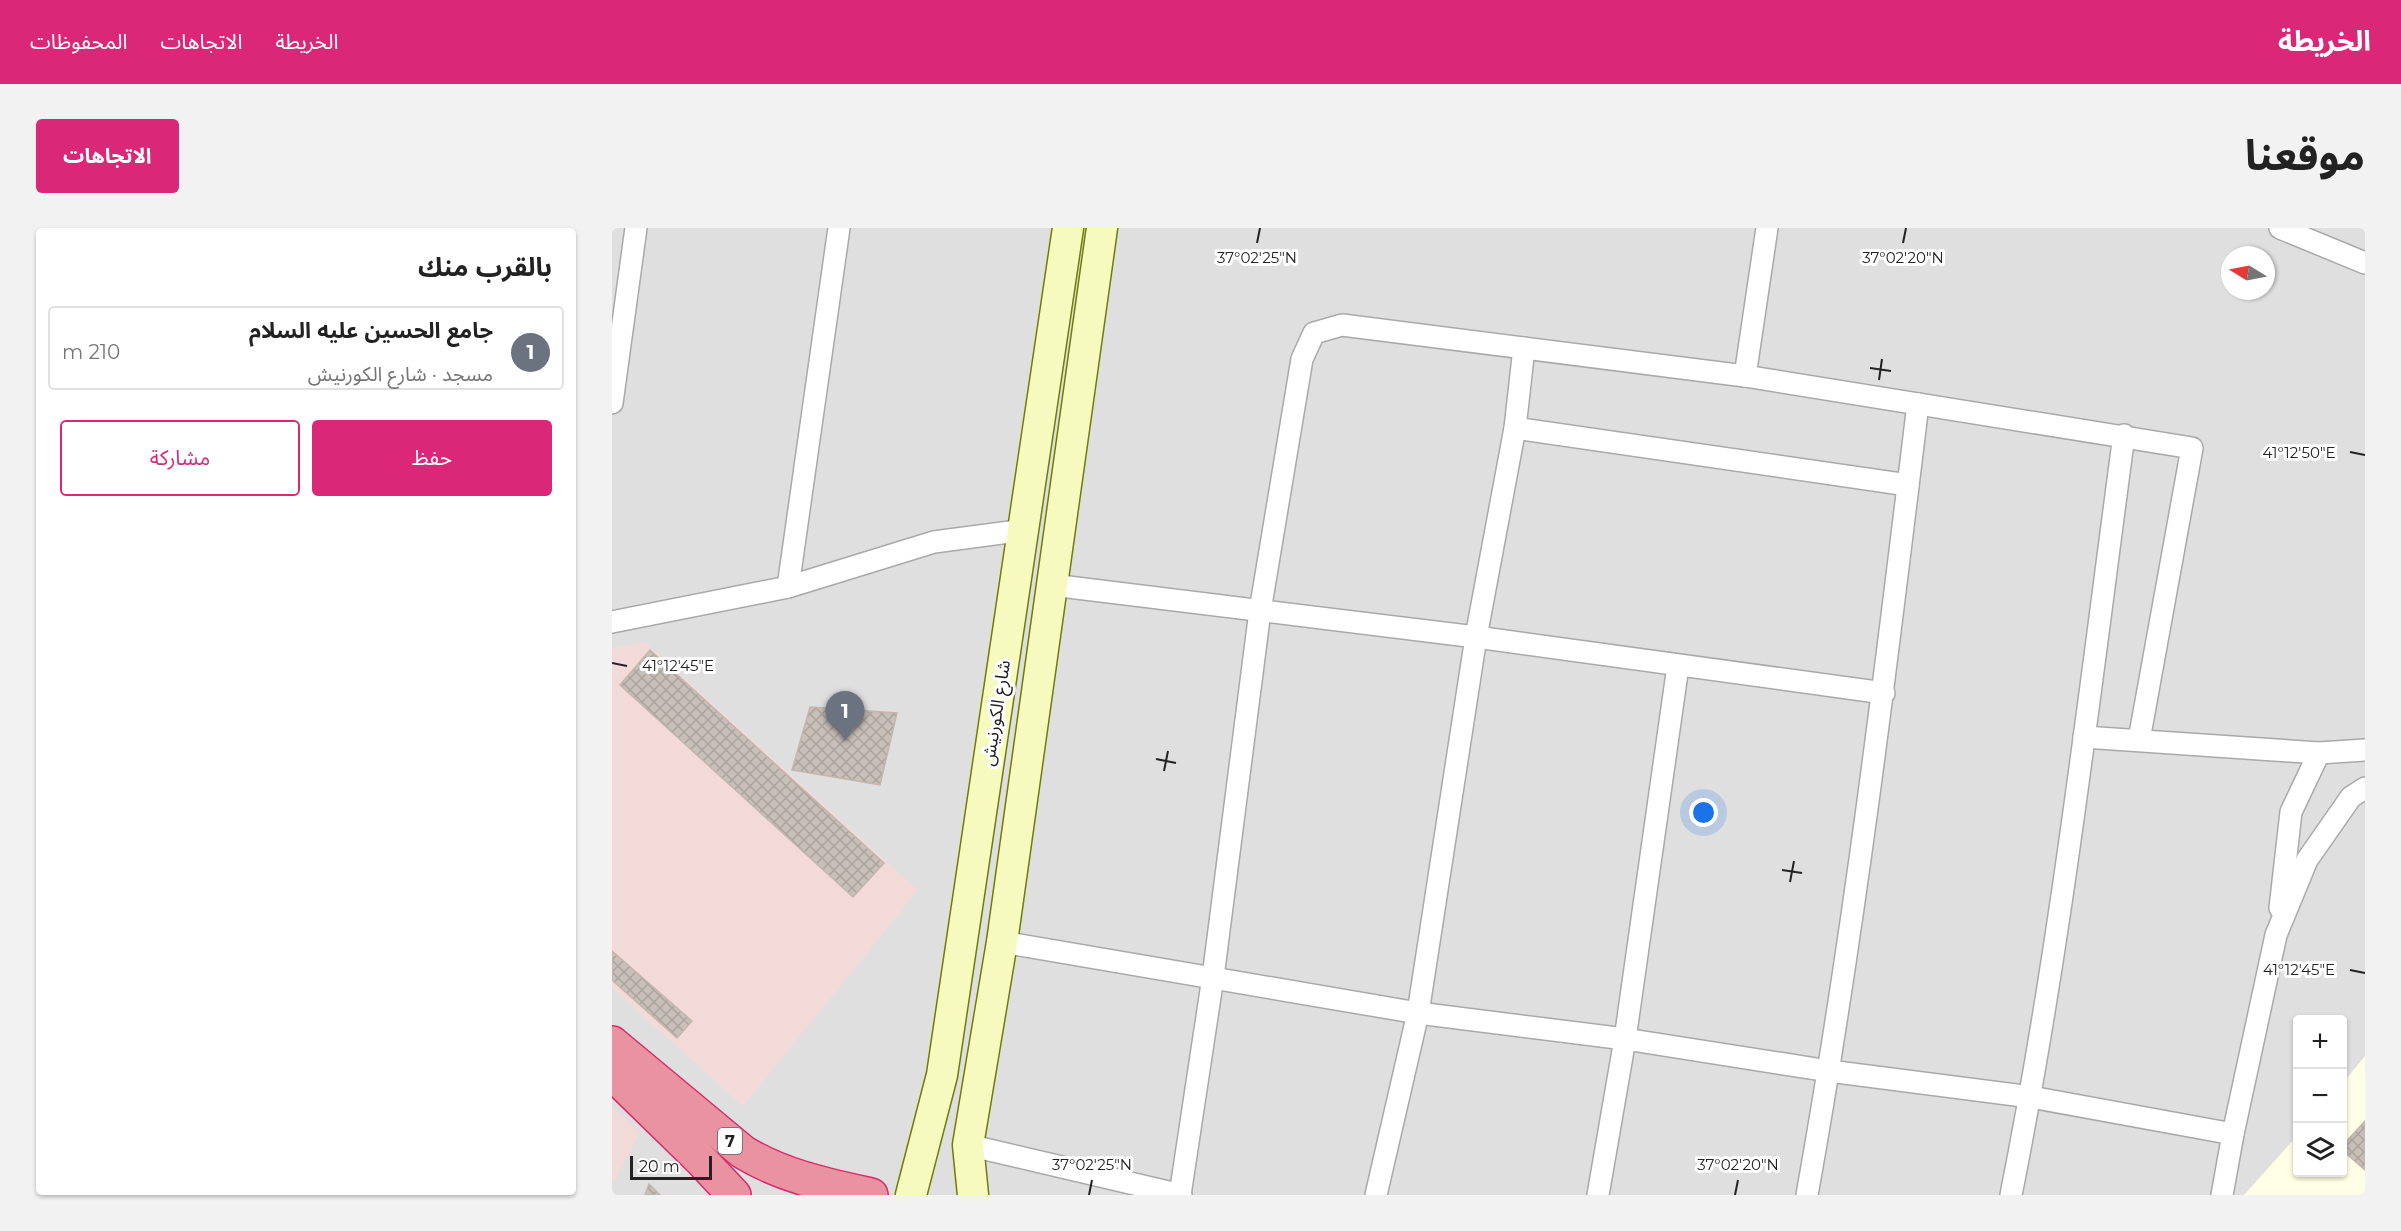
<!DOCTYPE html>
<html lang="ar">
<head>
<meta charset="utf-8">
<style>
  body { margin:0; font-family:Montserrat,"Noto Sans Arabic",sans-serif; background:#f2f2f2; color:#222; direction:rtl }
  .controls { position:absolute; right:18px; bottom:18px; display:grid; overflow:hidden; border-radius:6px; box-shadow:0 2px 4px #0004 }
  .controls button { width:54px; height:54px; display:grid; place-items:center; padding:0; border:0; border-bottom:2px solid #e0e0e0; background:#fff; color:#222; font:30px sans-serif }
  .compass { position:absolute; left:1609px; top:18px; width:54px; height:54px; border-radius:50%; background:#fff; box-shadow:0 2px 4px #0004; rotate:280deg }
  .scale { position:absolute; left:18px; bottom:15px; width:82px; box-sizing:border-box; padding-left:6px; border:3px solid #222; border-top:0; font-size:16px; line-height:21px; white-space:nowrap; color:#222; -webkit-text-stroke:4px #fff; paint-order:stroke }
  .you { position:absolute; left:1092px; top:585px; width:21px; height:21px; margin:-15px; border:4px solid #fff; border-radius:50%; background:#1a73e8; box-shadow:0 0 0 9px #1a73e833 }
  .badge { display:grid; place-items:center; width:39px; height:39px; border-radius:50%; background:#db2777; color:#fff; font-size:20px; font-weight:700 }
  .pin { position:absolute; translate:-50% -50px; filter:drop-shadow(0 2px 3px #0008) }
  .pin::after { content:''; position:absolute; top:32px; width:21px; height:18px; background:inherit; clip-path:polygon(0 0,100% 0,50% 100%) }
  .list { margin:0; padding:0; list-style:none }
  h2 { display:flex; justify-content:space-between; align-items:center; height:78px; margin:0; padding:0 24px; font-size:26px }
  h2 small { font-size:20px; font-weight:400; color:#767676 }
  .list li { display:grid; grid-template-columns:39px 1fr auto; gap:18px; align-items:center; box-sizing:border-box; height:84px; margin:0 12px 12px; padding:0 12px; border:2px solid #e0e0e0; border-radius:6px }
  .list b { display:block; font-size:22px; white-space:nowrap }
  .list p { margin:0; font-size:20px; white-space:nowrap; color:#767676 }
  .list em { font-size:20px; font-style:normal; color:#767676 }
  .actions { display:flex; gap:12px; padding:18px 24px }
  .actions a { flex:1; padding:14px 0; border:2px solid #db2777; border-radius:6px; text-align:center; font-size:21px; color:#db2777 }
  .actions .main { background:#db2777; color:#fff }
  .icon { flex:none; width:33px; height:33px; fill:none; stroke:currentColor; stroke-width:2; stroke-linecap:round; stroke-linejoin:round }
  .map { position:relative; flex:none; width:1753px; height:967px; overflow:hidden; direction:ltr; border-radius:6px }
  header { display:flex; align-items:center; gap:36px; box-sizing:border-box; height:84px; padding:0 30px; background:#db2777; color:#fff }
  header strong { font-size:28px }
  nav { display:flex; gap:33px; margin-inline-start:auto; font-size:21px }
  .intro { display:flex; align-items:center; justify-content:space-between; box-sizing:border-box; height:144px; padding:0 36px }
  h1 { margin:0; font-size:42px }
  .button { padding:15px 27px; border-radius:6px; background:#db2777; color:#fff; font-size:21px; font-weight:700 }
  main { display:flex; gap:36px; padding:0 36px }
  aside { flex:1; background:#fff; border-radius:6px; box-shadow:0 2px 4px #0004 }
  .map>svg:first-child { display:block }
</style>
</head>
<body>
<header>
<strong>الخريطة</strong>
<nav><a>الخريطة</a><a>الاتجاهات</a><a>المحفوظات</a></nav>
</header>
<div class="intro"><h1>موقعنا</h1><a class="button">الاتجاهات</a></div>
<main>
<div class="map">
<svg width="1753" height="967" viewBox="0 0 1753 967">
  <defs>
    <pattern id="building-cross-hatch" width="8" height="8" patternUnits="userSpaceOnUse" patternTransform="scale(1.5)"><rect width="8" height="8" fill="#c7bfb8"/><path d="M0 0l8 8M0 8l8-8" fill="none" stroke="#aba49e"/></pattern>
  </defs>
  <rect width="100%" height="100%" fill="#f2efe9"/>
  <!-- residential -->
  <path fill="#e0dfdf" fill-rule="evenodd" d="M0 0H1753V967H0ZM1618 27H1654V63H1618ZM1686 792H1730V944H1686Z"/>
  <!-- commercial -->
  <g fill="#f2dad9">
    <path d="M33 414 306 662 131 878 0 760V420Z"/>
    <path d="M0 879 28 905 0 957Z"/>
  </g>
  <!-- education -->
  <path fill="#ffffe5" d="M1753 828V967H1632L1685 908 1686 944H1730L1731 855Z"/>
  <!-- building -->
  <g fill="url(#building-cross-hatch)" stroke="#c4b6ab" stroke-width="1.5">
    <path d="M38 422 272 635 241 669 8 457Z"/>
    <path d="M198 479 285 485 268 557 180 542Z"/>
    <path d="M0 723 80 793 65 810 0 752Z"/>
    <path d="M1753 893V942L1730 922V918Z"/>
    <path d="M37 956 48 967H33Z"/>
  </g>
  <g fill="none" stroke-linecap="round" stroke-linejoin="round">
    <defs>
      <g id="street">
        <path d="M1668 0 1753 35"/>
        <path d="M1133 148 1155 0"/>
        <path d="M0 175 24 0"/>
        <path d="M903 200 1296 257"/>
        <path d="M440 357 864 409 1272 465"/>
        <path d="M176 359 227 0"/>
        <path d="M0 394 176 359 322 314 412 302"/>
        <path d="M1472 509 1707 525 1753 522"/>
        <path d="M1668 680 1679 584 1707 525"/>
        <path d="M390 714 806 785 1013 811 1217 843 1419 869 1621 906"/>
        <path d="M356 917 569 967"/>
        <path d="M568 967 601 749 648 383 690 131 702 105 730 97 1133 148 1580 220 1527 512"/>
        <path d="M764 967 806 785 864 409 903 200 912 120"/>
        <path d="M986 967 1013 811 1066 438"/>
        <path d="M1195 967C1242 705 1274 440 1306 176"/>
        <path d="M1399 967C1449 716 1478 460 1512 207"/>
        <path d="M1610 967 1621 906 1664 707 1695 632 1739 569 1753 560"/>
      </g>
      <g id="secondary">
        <path d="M299 967 330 847 456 0"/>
        <path d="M361 967 356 917 390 714 490 0"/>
      </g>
      <g id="highway">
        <path d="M0 815 131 924C170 948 214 957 259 967"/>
        <path d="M0 845 89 932 122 967"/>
      </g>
    </defs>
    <!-- street casing -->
    <use href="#street" stroke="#a9a9a9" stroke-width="24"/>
    <!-- secondary casing -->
    <use href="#secondary" stroke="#707d05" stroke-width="33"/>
    <!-- highway casing -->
    <use href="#highway" stroke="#dc2a67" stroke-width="36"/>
    <!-- street -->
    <use href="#street" stroke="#fff" stroke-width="21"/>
    <!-- secondary -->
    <use href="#secondary" stroke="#f7fabf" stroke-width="30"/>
    <!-- highway -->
    <use href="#highway" stroke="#e892a2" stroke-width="33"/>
  </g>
  <!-- ticks -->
  <path fill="none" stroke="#222" stroke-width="2" d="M645 15 648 0M1291 15 1294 0M1258 140 1279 143M1267 152 1270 131M1738 224 1753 227M0 435 15 438M544 531 564 535M552 543 556 523M1170 642 1190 645M1178 654 1182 633M1738 742 1753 745M477 967 480 952M1123 967 1126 952"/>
  <g text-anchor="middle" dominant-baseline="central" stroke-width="6" stroke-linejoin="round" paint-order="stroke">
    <!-- shield labels -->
    <rect fill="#fff" stroke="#646464" stroke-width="1.5" x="106" y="900" width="24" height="26" rx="4.5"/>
    <g font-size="16" font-weight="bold" fill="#222">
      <text x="118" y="913">7</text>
    </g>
    <!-- street labels -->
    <g font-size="18" fill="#222" stroke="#fff">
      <text transform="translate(384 485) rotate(-81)">شارع الكورنيش</text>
    </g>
  </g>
  <g font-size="15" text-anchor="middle" fill="#222" stroke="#fff" stroke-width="6" stroke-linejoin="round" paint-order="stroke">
    <text x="645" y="35">37°02'25"N</text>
    <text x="1291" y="35">37°02'20"N</text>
    <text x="1687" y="230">41°12'50"E</text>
    <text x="66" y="443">41°12'45"E</text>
    <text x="1687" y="747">41°12'45"E</text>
    <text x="480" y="942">37°02'25"N</text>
    <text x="1126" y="942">37°02'20"N</text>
  </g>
</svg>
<div class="controls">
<button>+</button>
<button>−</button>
<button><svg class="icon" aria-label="layers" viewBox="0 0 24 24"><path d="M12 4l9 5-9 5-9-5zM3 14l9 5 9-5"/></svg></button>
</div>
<svg class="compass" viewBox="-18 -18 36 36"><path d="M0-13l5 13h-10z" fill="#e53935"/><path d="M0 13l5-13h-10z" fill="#767676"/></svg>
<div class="scale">20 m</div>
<div class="you"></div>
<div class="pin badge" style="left:233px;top:513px;background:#6b7280">1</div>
</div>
<aside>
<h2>بالقرب منك<small></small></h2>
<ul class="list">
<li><span class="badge" style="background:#6b7280">1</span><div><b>جامع الحسين عليه السلام</b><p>مسجد · شارع الكورنيش</p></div><em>210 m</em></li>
</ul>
<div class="actions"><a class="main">حفظ</a><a>مشاركة</a></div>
</aside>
</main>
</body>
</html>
